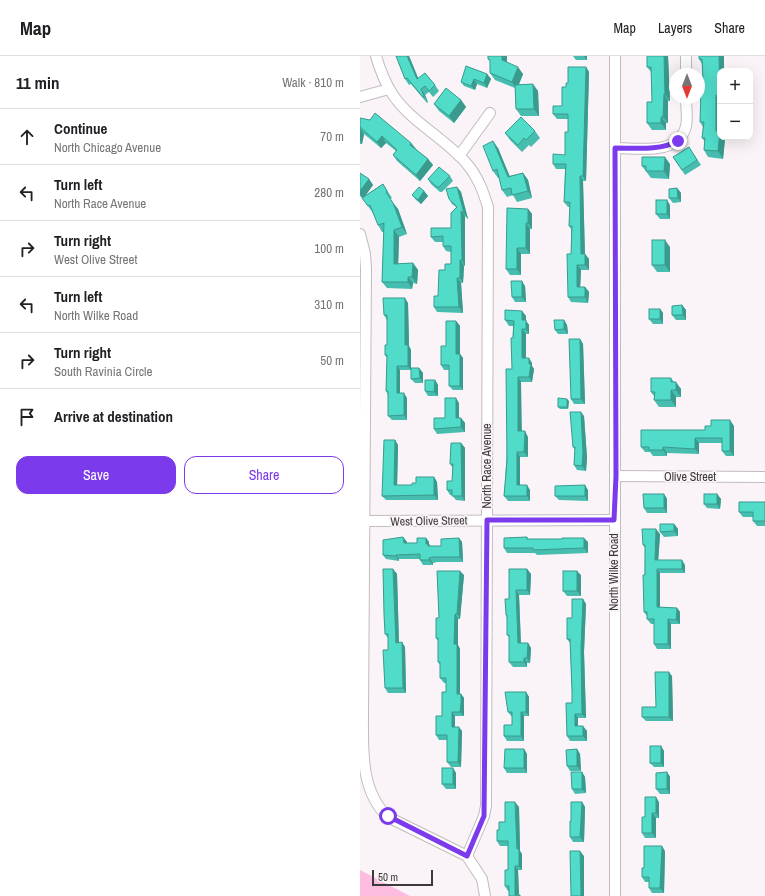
<!DOCTYPE html>
<html lang="en">
<head>
<meta charset="utf-8">
<style>
  body { margin:0; font-family:"Archivo Narrow",sans-serif; background:#f6f6f6; color:#202124 }
  .controls { position:absolute; right:12px; top:12px; display:grid; overflow:hidden; border-radius:8px; box-shadow:0 4px 16px #0002 }
  .controls button { width:36px; height:36px; display:grid; place-items:center; padding:0; border:0; border-bottom:1px solid #e0e0e0; background:#fff; color:#202124; font:20px sans-serif }
  .compass { position:absolute; left:309px; top:12px; width:36px; height:36px; border-radius:50%; background:#fff; box-shadow:0 4px 16px #0002; rotate:180deg }
  .scale { position:absolute; left:12px; bottom:10px; width:61px; box-sizing:border-box; padding-left:4px; border:2px solid #3c393b; border-top:0; font-size:11px; line-height:14px; white-space:nowrap; color:#3c393b; -webkit-text-stroke:3px #faf3f7; paint-order:stroke }
  .stop { position:absolute; width:12px; height:12px; margin:-9px; border:3px solid #7c3aed; border-radius:50%; background:#fff }
  .stop.end { background:#7c3aed; border-color:#fff; box-shadow:0 1px 4px #0008 }
  .list { margin:0; padding:0; list-style:none }
  h2 { display:flex; justify-content:space-between; align-items:center; height:52px; margin:0; padding:0 16px; font-size:17px }
  h2 small { font-size:13px; font-weight:400; color:#757577 }
  .list li { display:grid; grid-template-columns:26px 1fr auto; gap:12px; align-items:center; box-sizing:border-box; height:56px; padding:0 16px; border-top:1px solid #e0e0e0 }
  .list b { display:block; font-size:15px; white-space:nowrap }
  .list p { margin:0; font-size:13px; white-space:nowrap; color:#757577 }
  .list em { font-size:13px; font-style:normal; color:#757577 }
  .actions { display:flex; gap:8px; padding:12px 16px }
  .actions a { flex:1; padding:9px 0; border:1px solid #7c3aed; border-radius:12px; text-align:center; font-size:14px; color:#7c3aed }
  .actions .main { background:#7c3aed; color:#fff }
  .icon { flex:none; width:22px; height:22px; fill:none; stroke:currentColor; stroke-width:2; stroke-linecap:round; stroke-linejoin:round }
  .map { position:relative; flex:none; width:405px; height:840px; overflow:hidden }
  header { display:flex; align-items:center; gap:24px; box-sizing:border-box; height:56px; padding:0 20px; background:#fff; border-bottom:1px solid #e0e0e0 }
  header strong { font-size:19px }
  nav { display:flex; gap:22px; margin-inline-start:auto; font-size:14px }
  main { display:flex }
  aside { flex:1; background:#fff }
  .map>svg:first-child { display:block }
</style>
</head>
<body>
<header>
<strong>Map</strong>
<nav><a>Map</a><a>Layers</a><a>Share</a></nav>
</header>
<main>
<aside>
<h2>11 min<small>Walk · 810 m</small></h2>
<ul class="list">
<li><svg class="icon" aria-label="ahead" viewBox="0 0 24 24"><path d="M12 20V5M6 11l6-6 6 6"/></svg><div><b>Continue</b><p>North Chicago Avenue</p></div><em>70 m</em></li>
<li><svg class="icon" aria-label="left" viewBox="0 0 24 24"><path d="M17 20v-9H6M10 6l-5 5 5 5"/></svg><div><b>Turn left</b><p>North Race Avenue</p></div><em>280 m</em></li>
<li><svg class="icon" aria-label="right" viewBox="0 0 24 24"><path d="M7 20v-9h11M14 6l5 5-5 5"/></svg><div><b>Turn right</b><p>West Olive Street</p></div><em>100 m</em></li>
<li><svg class="icon" aria-label="left" viewBox="0 0 24 24"><path d="M17 20v-9H6M10 6l-5 5 5 5"/></svg><div><b>Turn left</b><p>North Wilke Road</p></div><em>310 m</em></li>
<li><svg class="icon" aria-label="right" viewBox="0 0 24 24"><path d="M7 20v-9h11M14 6l5 5-5 5"/></svg><div><b>Turn right</b><p>South Ravinia Circle</p></div><em>50 m</em></li>
<li><svg class="icon" aria-label="arrive" viewBox="0 0 24 24"><path d="M6 21V4h12l-3 4 3 4H6"/></svg><div><b>Arrive at destination</b></div></li>
</ul>
<div class="actions"><a class="main">Save</a><a>Share</a></div>
</aside>
<div class="map">
<svg width="405" height="840" viewBox="0 0 405 840">
  <rect width="100%" height="100%" fill="#faf3f7"/>
  <!-- green -->
  <path fill="#fcbde0" d="M0 814 50 840H0Z"/>
  <g fill="none" stroke-linecap="round" stroke-linejoin="round">
    <defs>
      <g id="minor">
        <path d="M16 0C20 14 25 27 33 39 52 67 85 82 107 108 118 121 123 135 128 151L126 750 124 760 107 800"/>
        <path d="M326 0V18"/>
        <path d="M0 41 29 33"/>
        <path d="M255 92C278 92 319 100 326 70 328 62 326 51 326 42"/>
        <path d="M99 100 130 57"/>
        <path d="M0 178 5 198 6 213 3 657C3 693 0 735 28 761L107 800 122 823 125 840"/>
        <path d="M255 420 405 421"/>
        <path d="M4 465 254 464"/>
        <path d="M255 840V0"/>
      </g>
    </defs>
    <!-- minor casing -->
    <use href="#minor" stroke="#c2bbbf" stroke-width="12"/>
    <!-- minor -->
    <use href="#minor" stroke="#fff" stroke-width="10"/>
  </g>
  <!-- wall -->
  <g fill="#46bdae">
    <path d="M36 0H49L58 22 75 29 79 35 73 41 69 36 65 39 68 46 67 47 51 28 49 29 45 23Z"/>
    <path d="M128 0H147V6L163 18 159 28 178 35 179 60H161L156 53 155 32 135 24 130 17V5L128 3Z"/>
    <path d="M213 0H227V4H216Z"/>
    <path d="M287 0H308L310 45H308V67H306V74H292L287 67 292 46V17L287 11Z"/>
    <path d="M364 0V15H360V81H364L365 83 363 103 348 101 344 94 345 86 342 82 343 71 340 66 341 37 339 35V25H343L342 8 339 3Z"/>
    <path d="M226 11 229 16 226 125H223L225 198 229 203V214H221L220 231H225L229 236 228 247 211 246 208 241 211 198V173L209 170 210 151H208L204 146 205 113H196L193 108 205 99 208 76V63H197L193 58 202 50 206 31 208 27Z"/>
    <path d="M127 18 131 23 127 32 117 28 115 34 104 30 101 26Z"/>
    <path d="M101 44 106 51 94 67 79 55 74 48Z"/>
    <path d="M0 62 51 87 56 93 68 103 73 109 60 125 37 105 33 99 36 95 26 87 21 92 4 78 2 88H0Z"/>
    <path d="M175 75 180 82 171 91 169 89 162 96 150 84 145 77Z"/>
    <path d="M329 91 341 109 325 119 313 101Z"/>
    <path d="M138 92 149 120 163 117 168 124 172 142 157 146 153 139 147 141 142 134 139 122H138L133 115Z"/>
    <path d="M310 108 309 123 291 122 282 110Z"/>
    <path d="M0 117 9 123 13 129 5 140 23 128 32 142 30 143 38 153 47 178 39 181 38 208 53 207 58 214 57 228 53 227 52 233 27 232 22 226 24 176H22L18 169 13 157 2 142 0 140Z"/>
    <path d="M90 120 93 125 82 136H80L71 128 68 123Z"/>
    <path d="M97 131 101 136 108 163 105 160V210H104L103 227H101L103 257 77 256 74 251 91 208V196L86 195 83 190V186H75L71 181 91 172 96 151 92 148 89 143Z"/>
    <path d="M317 132 321 137V146L313 147 309 142Z"/>
    <path d="M64 135 68 140 61 148 56 144 52 139Z"/>
    <path d="M310 149V163H300L296 158Z"/>
    <path d="M168 153 172 158V173H170V198H161V219H150L146 213Z"/>
    <path d="M310 191V216H297L292 209Z"/>
    <path d="M165 230 166 246H155L152 241Z"/>
    <path d="M48 247 49 290 51 294V314H40V337L47 342V364H32L28 360V339L26 335 27 302 25 299 27 289V264L24 259Z"/>
    <path d="M322 249 326 254V264H316L312 259Z"/>
    <path d="M300 253 303 257V268H293L289 263Z"/>
    <path d="M162 255 166 260V265L169 269V278H166V302L172 307V310L174 313 172 326H161V375L168 381V401H160V429L170 434V445H148L144 440 152 313 153 270H149L145 264Z"/>
    <path d="M204 264 207 269 208 278H198L195 274Z"/>
    <path d="M96 265 100 270V298L103 302V334H93L89 330V314H84L81 309 86 290Z"/>
    <path d="M220 283 223 288 225 348H214L211 343Z"/>
    <path d="M59 312 63 317V327H55L51 323Z"/>
    <path d="M311 322 314 326 321 333V341H316V351H299L294 344V340L291 336Z"/>
    <path d="M75 324 78 329V340H68L65 335Z"/>
    <path d="M209 345 208 353H200L198 351Z"/>
    <path d="M99 347V362H101L105 367V376L77 378 74 373Z"/>
    <path d="M224 360 227 402 226 415 217 414 214 409 215 394 213 391Z"/>
    <path d="M374 370V400H366L362 395V387H339V398L307 397V400H293L290 396H285L281 391 345 374Z"/>
    <path d="M35 384 38 389 37 429H52L56 427 74 421 77 426 78 444H26L22 440Z"/>
    <path d="M101 387 105 392V445L96 444 92 439H90L87 434 92 425 93 412 90 408Z"/>
    <path d="M228 434V445L199 444 195 440Z"/>
    <path d="M304 438 307 443V457H287L284 452Z"/>
    <path d="M357 438 361 443 360 453 347 452 344 448Z"/>
    <path d="M405 446V470H397L393 465V461H383L379 456Z"/>
    <path d="M314 468 318 473V480L304 481 300 476Z"/>
    <path d="M300 478 298 504 325 509V517H300V551L317 552 320 556V568H311V593H297L294 588V568H291L287 563V560L284 556 285 492 283 489Z"/>
    <path d="M43 481 47 486V487H57L66 482 69 486V488L70 490H81L99 482 102 486 103 506H77L73 507V509H63L60 504V503H39V505L26 503 23 499Z"/>
    <path d="M167 481 168 483 228 486V497L177 499 175 497H147L144 492Z"/>
    <path d="M33 513 37 518 39 586 45 591 46 637H28L25 632 28 594V582L25 578Z"/>
    <path d="M167 513 171 518 170 539H159L161 587H168L171 592 170 607H167V611H153L149 606V581L147 579V562L146 559 149 543Z"/>
    <path d="M104 519 100 563H98V589L100 593V638H101L104 642V660H95V671L102 675 101 711H91L87 706V684H79L76 679 82 660 86 636V627H84L80 622V609L78 606V585L76 582 79 562Z"/>
    <path d="M221 519V540H207L203 535Z"/>
    <path d="M223 543 226 548 224 596 226 662H218V670L227 675V685H210L207 680 212 647V635L210 587 207 583 212 562Z"/>
    <path d="M312 620 313 665H286L282 661 296 651Z"/>
    <path d="M166 636 169 641V660H164V685H147L144 680 152 669V661L148 656Z"/>
    <path d="M301 690 304 695V711H294L290 707Z"/>
    <path d="M164 693 167 698V717H147L144 712Z"/>
    <path d="M217 693 220 698 221 715H210L207 710Z"/>
    <path d="M93 712 96 717V733H86L82 728Z"/>
    <path d="M222 716 225 721 226 737 215 738 212 733Z"/>
    <path d="M307 716 310 721V738H300L296 733Z"/>
    <path d="M222 746 225 751 224 786H213L210 781 211 765Z"/>
    <path d="M299 746V762H296V782H285L282 777 285 761Z"/>
    <path d="M159 751 160 795 162 798V814H158L159 839 160 840H149V835H148L145 830 148 814V790H140L137 785 139 774 145 766Z"/>
    <path d="M305 795 304 837H292L289 832V826H285L282 821Z"/>
  </g>
  <!-- shaded-wall -->
  <g fill="#399a8d">
    <path d="M47 0H49L61 29 57 23Z"/>
    <path d="M142 0H147V12L142 4Z"/>
    <path d="M224 0H227V4Z"/>
    <path d="M304 0H308L310 45 305 38Z"/>
    <path d="M359 0H364V15H360V40Z"/>
    <path d="M158 11 163 18 157 33 152 26Z"/>
    <path d="M226 11 229 16 226 125 223 120Z"/>
    <path d="M127 18 131 23 127 32 124 27Z"/>
    <path d="M114 23 117 28 115 34 111 30Z"/>
    <path d="M173 28 178 35 179 60 174 53Z"/>
    <path d="M61 33 65 39 68 46 64 40Z"/>
    <path d="M304 38 308 45V67L303 61Z"/>
    <path d="M356 39 360 45V81H364L365 83 363 103 358 95 356 75Z"/>
    <path d="M101 44 106 51 94 67 89 60Z"/>
    <path d="M301 61 306 67V74L301 67Z"/>
    <path d="M0 72 4 78 2 88 0 85Z"/>
    <path d="M22 80 26 87 21 92 17 86Z"/>
    <path d="M133 85 138 92 153 128 148 121Z"/>
    <path d="M51 87 56 93 50 89Z"/>
    <path d="M305 101 310 108 309 123 304 115Z"/>
    <path d="M68 103 73 109 60 125 56 119Z"/>
    <path d="M163 117 168 124 172 142 168 135Z"/>
    <path d="M220 120 223 125 225 204 221 198Z"/>
    <path d="M9 123 13 129 3 143 0 138V135Z"/>
    <path d="M97 131 101 136 108 163 104 157Z"/>
    <path d="M317 132 321 137V146L318 142Z"/>
    <path d="M64 135 68 140 61 148 58 144Z"/>
    <path d="M307 144 310 149V163L307 158Z"/>
    <path d="M33 147 38 153 47 178 42 171Z"/>
    <path d="M168 153 172 158V173L168 167Z"/>
    <path d="M101 155 105 160V210L102 204Z"/>
    <path d="M166 167 170 173V198L166 192Z"/>
    <path d="M34 174 39 181 38 215 34 208Z"/>
    <path d="M305 184 310 191V216L305 209Z"/>
    <path d="M157 192 161 198V219L157 213Z"/>
    <path d="M225 198 229 203V214L225 209Z"/>
    <path d="M100 204 104 210 103 227 100 222Z"/>
    <path d="M53 207 58 214 57 228 52 221Z"/>
    <path d="M217 209 221 214 220 236 217 231Z"/>
    <path d="M48 221 53 227 52 233 48 226Z"/>
    <path d="M97 222 101 227 103 257 99 251Z"/>
    <path d="M162 225 165 230 166 246 162 241Z"/>
    <path d="M225 231 229 236 228 247 225 241Z"/>
    <path d="M45 242 48 247 49 290 51 294V314L48 310 45 289Z"/>
    <path d="M322 249 326 254V264L323 259Z"/>
    <path d="M300 253 303 257V268L300 263Z"/>
    <path d="M162 255 166 260V265L169 269V278L166 273 162 264Z"/>
    <path d="M204 264 207 269 208 278 204 273Z"/>
    <path d="M96 265 100 270V302L96 298Z"/>
    <path d="M162 273 166 278V307L162 302Z"/>
    <path d="M220 283 223 288 225 348 221 343Z"/>
    <path d="M100 298 103 302V334L100 330Z"/>
    <path d="M169 302 172 307V310L174 313 172 326 169 321Z"/>
    <path d="M37 310 40 314V342L37 337Z"/>
    <path d="M59 312 63 317V327L60 322Z"/>
    <path d="M158 321 161 326 162 380 158 375Z"/>
    <path d="M75 324 78 329V340L74 336Z"/>
    <path d="M316 326 321 333V341L316 334Z"/>
    <path d="M311 334 316 341V351L311 344Z"/>
    <path d="M44 337 47 342V364L44 359Z"/>
    <path d="M96 342 99 347V367L96 362Z"/>
    <path d="M207 343 209 345 208 353 207 351Z"/>
    <path d="M221 356 224 360 227 402 226 415 222 410Z"/>
    <path d="M101 362 105 367V376L101 371Z"/>
    <path d="M370 364 374 370V400L370 395Z"/>
    <path d="M165 375 168 381V401L164 396Z"/>
    <path d="M335 382 339 387V398L335 393Z"/>
    <path d="M35 384 38 389 37 434 34 429Z"/>
    <path d="M101 387 105 392V445L102 440Z"/>
    <path d="M303 391 307 397V400L303 394Z"/>
    <path d="M157 396 160 401V434L157 429Z"/>
    <path d="M74 421 77 426 78 444 74 439Z"/>
    <path d="M167 429 170 434V445L167 440Z"/>
    <path d="M225 429 228 434V445L225 440Z"/>
    <path d="M304 438 307 443V457L304 452Z"/>
    <path d="M357 438 361 443 360 453 357 448Z"/>
    <path d="M314 468 318 473V480L314 475Z"/>
    <path d="M296 473 300 478 298 509 295 504Z"/>
    <path d="M43 481 47 486V492L44 487Z"/>
    <path d="M66 482 69 486V488L72 492 66 488Z"/>
    <path d="M99 482 102 486 103 506 100 501Z"/>
    <path d="M224 482 228 486V497L224 492Z"/>
    <path d="M36 499 39 503V505L36 500Z"/>
    <path d="M69 502 73 507V509L69 504Z"/>
    <path d="M322 504 325 509V517L322 513Z"/>
    <path d="M33 513 37 518 39 591 36 587Z"/>
    <path d="M167 513 171 518 170 539 167 534Z"/>
    <path d="M297 513 300 517V556L297 551Z"/>
    <path d="M100 515 104 519 100 563 97 558Z"/>
    <path d="M217 515 221 519V540L217 535Z"/>
    <path d="M156 534 159 539 161 592 158 587Z"/>
    <path d="M223 543 226 548 224 596 226 662 222 658 221 592Z"/>
    <path d="M317 552 320 556V568L316 564Z"/>
    <path d="M95 558 98 563V589L100 593V642L97 638 94 588Z"/>
    <path d="M308 563 311 568V593L308 588Z"/>
    <path d="M42 586 45 591 46 637 43 632Z"/>
    <path d="M168 587 171 592 170 607 167 602Z"/>
    <path d="M164 602 167 607V611L164 606Z"/>
    <path d="M309 616 312 620 313 665 309 661Z"/>
    <path d="M166 636 169 641V660L166 656Z"/>
    <path d="M101 638 104 642V660L100 656Z"/>
    <path d="M92 656 95 660V675L92 671Z"/>
    <path d="M161 656 164 660V685L161 680Z"/>
    <path d="M215 658 218 662V675L215 670Z"/>
    <path d="M223 670 227 675V685L223 680Z"/>
    <path d="M99 671 102 675 101 711 98 706Z"/>
    <path d="M301 690 304 695V711L301 707Z"/>
    <path d="M164 693 167 698V717L164 712Z"/>
    <path d="M217 693 220 698 221 715 217 710Z"/>
    <path d="M93 712 96 717V733L93 728Z"/>
    <path d="M222 716 225 721 226 737 222 733Z"/>
    <path d="M307 716 310 721V738L307 733Z"/>
    <path d="M296 741 299 746V762L296 757Z"/>
    <path d="M155 746 159 751 160 795 162 798V814L159 810 157 793Z"/>
    <path d="M222 746 225 751 224 786 220 781Z"/>
    <path d="M292 757 296 762V782L292 777Z"/>
    <path d="M302 790 305 795 304 837 300 832Z"/>
    <path d="M220 795 224 800V840H221Z"/>
    <path d="M155 810 158 814 159 840 155 839Z"/>
  </g>
  <!-- building -->
  <g fill="#51dcca" stroke="#399a8d">
    <path d="M36 0H47L57 23 65 17 75 29 69 35 65 30 61 33 64 40 63 41 47 22 45 23Z"/>
    <path d="M128 0H142V4L158 11 152 26 130 17V4L128 3Z"/>
    <path d="M287 0H304L305 38H304L303 61H301V67H287V46H292L291 11H287Z"/>
    <path d="M339 0H359L360 39H356V75L360 76 358 95 344 94 345 82H342L344 66H340L341 34H339V25H343L342 3H339Z"/>
    <path d="M106 10 127 18 124 27 114 23 111 30 101 26Z"/>
    <path d="M208 11H226L223 120H220L221 198H225V209H217V231H225V241H208L207 198H211L212 170H209L210 146H204L206 108H193V98L205 99V76H208V58H193V50H202V31H206V27H208Z"/>
    <path d="M173 28 174 53H156L155 29Z"/>
    <path d="M86 32 101 44 89 60 74 48Z"/>
    <path d="M15 57 51 87 50 89 68 103 56 119 33 99 37 94 22 80 17 86 0 71V62L10 64Z"/>
    <path d="M161 61 175 75 166 84 164 82 158 89 145 77Z"/>
    <path d="M133 85 148 121 163 117 168 135 152 139 151 132 142 134 137 113 133 115 123 90Z"/>
    <path d="M329 91 337 104 322 114 313 101Z"/>
    <path d="M282 101H305L304 115H286V110H282Z"/>
    <path d="M79 111 90 120 79 131H77L68 123Z"/>
    <path d="M0 117 9 123 0 135Z"/>
    <path d="M23 128 27 135 26 136 33 147 42 171 34 174V208L53 207 52 221H48V226H22L24 167 18 169 10 149 8 150 2 142Z"/>
    <path d="M59 131 64 135 58 144 52 139Z"/>
    <path d="M97 131 104 157 101 155 102 204H100V222H97L99 251H74V240H78L79 214H85V208H91V190H83V180L71 181V172H91V157L97 151 89 143 86 133Z"/>
    <path d="M317 132 318 142H309V133Z"/>
    <rect x="296" y="144" width="11" height="14"/>
    <path d="M147 152 168 153V167H166V192H157V213H146Z"/>
    <rect x="292" y="184" width="13" height="25"/>
    <path d="M151 225H162V241H152Z"/>
    <path d="M23 242H45V289H48V310H37V337H44V359L28 360V335H26L27 299H25V289H27V259H24Z"/>
    <path d="M322 249 323 259H312V250Z"/>
    <rect x="289" y="253" width="11" height="10"/>
    <path d="M145 254 162 255V264H166V273H162V302H169V308H171L169 321H158V375H165L164 396H157V429H167V440H144L147 405 146 313H152L151 282H153L154 265 145 264Z"/>
    <path d="M194 264H204V273L195 274Z"/>
    <path d="M86 265H96V298H100V330H89V309H81V290H86Z"/>
    <path d="M209 283H220L221 343H211Z"/>
    <path d="M51 312H59L60 322 51 323Z"/>
    <path d="M291 322H311V326H316V334H311V344H294L295 336H291Z"/>
    <path d="M65 324H75L74 336 65 335Z"/>
    <path d="M85 342H96V362H101V371L74 373V362H85Z"/>
    <path d="M198 342 207 343V351H198Z"/>
    <path d="M210 356H221L223 397 222 410 214 409 215 391H213Z"/>
    <path d="M351 364H370V395H362V382H335V393L303 391V394H289V391H281V374H345V370H351Z"/>
    <path d="M24 384H35L34 429H52V427H56V421H74V439L22 440Z"/>
    <path d="M91 387H101L102 440H92V434H87V425H92L93 408H90Z"/>
    <path d="M225 429V440H195V430Z"/>
    <path d="M283 438H304V452H284Z"/>
    <rect x="344" y="438" width="13" height="10"/>
    <path d="M379 446H405V465H393V456H379Z"/>
    <path d="M300 468H314V475L300 476Z"/>
    <path d="M282 473H296L295 504H322V513H297V551L317 552 316 564 308 563V588H294V563H287V556H284L283 519H285V489H283Z"/>
    <path d="M43 481 44 487H57V482H66V488H68V490H81V483L99 482 100 501H73L69 502V504H60V498L36 499V500L23 499V484Z"/>
    <path d="M167 481V483H202V482H224V492L173 494V492H144V482Z"/>
    <path d="M23 513H33L36 587 42 586 43 632H25L23 594H28V578H25L24 558Z"/>
    <path d="M149 513H167V534H156L158 587H168L167 602H164V606H149V579H147V559H146L145 543H149Z"/>
    <path d="M77 515H100L97 558H95L94 588H97V638H101V647L100 656H92V671H99L98 706H87V679H76V660H82V636H86V622H80V606H78V582H76V562H79Z"/>
    <rect x="203" y="515" width="14" height="20"/>
    <path d="M212 543H223L221 592 222 658H215V670H223V680H207L206 647H212V635L210 583H207V562H212Z"/>
    <path d="M295 616H309V661H282V651H296Z"/>
    <path d="M145 636H166V656H161V680H144V669H152V656H148Z"/>
    <rect x="290" y="690" width="11" height="17"/>
    <path d="M145 693H164V712H144Z"/>
    <path d="M217 693V710H207L206 694Z"/>
    <rect x="82" y="712" width="11" height="16"/>
    <path d="M211 716H222V733H212Z"/>
    <path d="M307 716V733H296V717Z"/>
    <path d="M285 741H296V757H292V777H282V761H285Z"/>
    <path d="M145 746H155L157 793H159V810H155V839H160V840H149V830H145V814H148V785H137V774H139V766H145Z"/>
    <path d="M211 746H222L220 781H210V765H211Z"/>
    <path d="M284 790H302L300 832H289V821H282V812H284Z"/>
    <path d="M210 795H220L221 840H211Z"/>
  </g>
  <g fill="none" stroke-linecap="round" stroke-linejoin="round">
    <!-- route -->
    <path stroke="#7c3aed" stroke-width="5" d="M28 760 107 800 124 760 127 464H254L256 420 255 92C276 92 299 95 318 85"/>
  </g>
  <g text-anchor="middle" dominant-baseline="central" stroke-width="3.5" stroke-linejoin="round" paint-order="stroke">
    <!-- street labels -->
    <g font-size="12" fill="#3c393b" stroke="#faf3f7">
      <text transform="translate(127 410) rotate(-90)">North Race Avenue</text>
      <text x="330" y="421">Olive Street</text>
      <text transform="translate(69 465) rotate(-1)">West Olive Street</text>
      <text transform="translate(254 516) rotate(-90)">North Wilke Road</text>
    </g>
  </g>
</svg>
<div class="controls">
<button>+</button>
<button>−</button>
</div>
<svg class="compass" viewBox="-18 -18 36 36"><path d="M0-13l5 13h-10z" fill="#e53935"/><path d="M0 13l5-13h-10z" fill="#757577"/></svg>
<div class="scale">50 m</div>
<div class="stop" style="left:28px;top:760px"></div>
<div class="stop end" style="left:318px;top:85px"></div>
</div>
</main>
</body>
</html>
